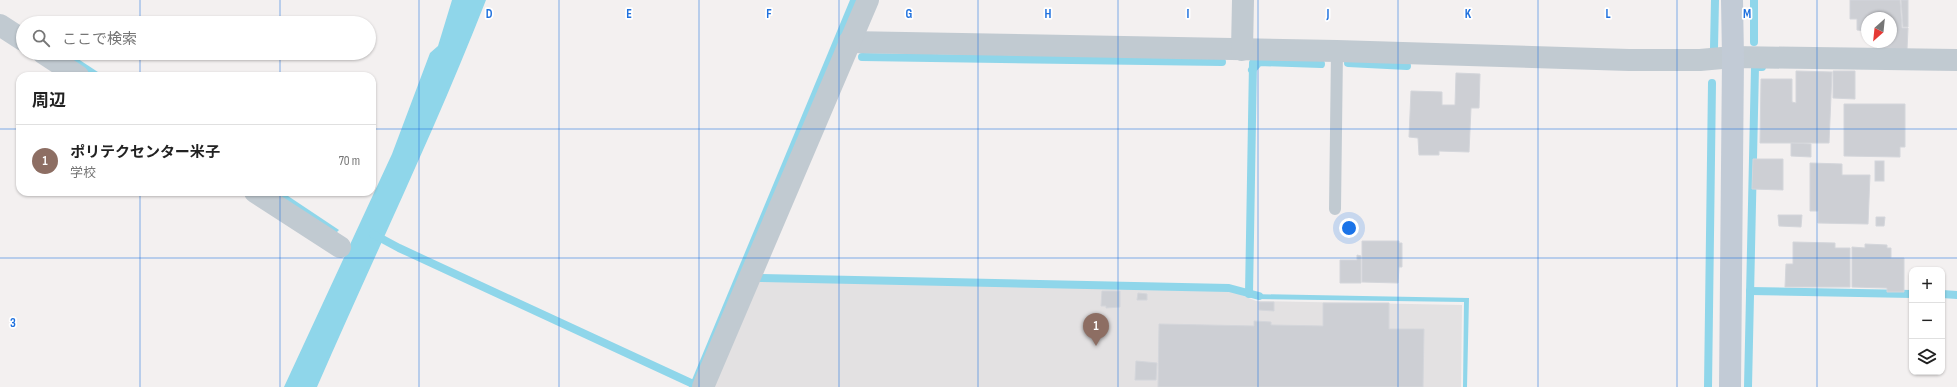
<!DOCTYPE html>
<html lang="ja">
<head>
<meta charset="utf-8">
<style>
  body { margin:0; font-family:"Sofia Sans Condensed","Noto Sans JP",sans-serif; background:#f6f6f6; color:#222 }
  .controls { position:absolute; right:12px; bottom:12px; display:grid; overflow:hidden; border-radius:8px; box-shadow:0 1px 3px #0004 }
  .controls button { width:36px; height:36px; display:grid; place-items:center; padding:0; border:0; border-bottom:1px solid #e0e0e0; background:#fff; color:#222; font:20px sans-serif }
  .compass { position:absolute; left:1861px; top:12px; width:36px; height:36px; border-radius:50%; background:#fff; box-shadow:0 1px 3px #0004; rotate:207deg }
  .you { position:absolute; left:1349px; top:228px; width:14px; height:14px; margin:-10px; border:3px solid #fff; border-radius:50%; background:#1a73e8; box-shadow:0 0 0 6px #1a73e833 }
  .badge { display:grid; place-items:center; width:26px; height:26px; border-radius:50%; background:#0b8043; color:#fff; font-size:13px; font-weight:700 }
  .pin { position:absolute; translate:-50% -33px; filter:drop-shadow(0 1px 2px #0008) }
  .pin::after { content:''; position:absolute; top:21px; width:14px; height:12px; background:inherit; clip-path:polygon(0 0,100% 0,50% 100%) }
  .list { margin:0; padding:0; list-style:none }
  h2 { display:flex; justify-content:space-between; align-items:center; height:52px; margin:0; padding:0 16px; font-size:17px }
  h2 small { font-size:13px; font-weight:400; color:#767676 }
  .list li { display:grid; grid-template-columns:26px 1fr auto; gap:12px; align-items:center; box-sizing:border-box; height:72px; padding:0 16px; border-top:1px solid #e0e0e0 }
  .list b { display:block; font-size:15px; white-space:nowrap }
  .list p { margin:0; font-size:13px; white-space:nowrap; color:#767676 }
  .list em { font-size:13px; font-style:normal; color:#767676 }
  .icon { flex:none; width:22px; height:22px; fill:none; stroke:currentColor; stroke-width:2; stroke-linecap:round; stroke-linejoin:round }
  .map { position:relative; flex:none; width:1957px; height:387px; overflow:hidden }
  .search { position:absolute; background:#fff; box-shadow:0 1px 3px #0004; left:16px; top:16px; width:360px; height:44px; display:flex; align-items:center; gap:10px; box-sizing:border-box; padding:0 14px; border-radius:22px; color:#767676; font-size:15px }
  .panel { position:absolute; background:#fff; box-shadow:0 1px 3px #0004; left:16px; top:72px; width:360px; height:124px; border-radius:12px }
  .map>svg:first-child { display:block }
</style>
</head>
<body>
<div class="map">
<svg width="1957" height="387" viewBox="0 0 1957 387">
  <rect width="100%" height="100%" fill="#f3f0f0"/>
  <!-- education -->
  <path fill="#e3e1e2" d="M756 280 1229 290 1256 301 1462 305 1461 387H714Z"/>
  <!-- water -->
  <g fill="#8fd6ea">
    <path d="M452 0H486C435 131 373 258 317 387H284L392 154 430 53 438 46Z"/>
    <path d="M850 0H858L696 387H689Z"/>
    <path d="M58 53H69L104 76H94Z"/>
    <path d="M272 192H282L339 230 335 234Z"/>
    <path d="M1250 294 1469 298 1467 387H1463L1464 302 1258 299 1249 295Z"/>
  </g>
  <g fill="none" stroke-linecap="round" stroke-linejoin="round">
    <!-- stream -->
    <g stroke="#8fd6ea" stroke-width="8">
      <path d="M1754 42V0"/>
      <path d="M1714 48 1715 0"/>
      <path d="M862 57 1222 62"/>
      <path d="M1348 63 1407 66"/>
      <path d="M1252 70 1259 62 1321 64"/>
      <path d="M373 234 399 248 693 384"/>
      <path d="M761 278 1229 288 1259 296"/>
      <path d="M1750 291 1912 294"/>
      <path d="M1249 294 1253 63"/>
      <path d="M1942 294 1957 295"/>
      <path d="M1708 387 1712 83"/>
      <path d="M1748 387 1755 67H1762"/>
    </g>
  </g>
  <!-- building -->
  <g fill="#cdcfd4" stroke="#d4d6db">
    <path d="M1850 0H1900L1902 28H1908L1907 50H1877V42H1891V18H1867V31L1857 30V19H1850Z"/>
    <path d="M1901 0H1908V27H1903Z"/>
    <path d="M1796 71 1832 72 1829 143H1760L1761 79H1792V102L1796 103Z"/>
    <path d="M1833 71H1855V99L1833 98Z"/>
    <path d="M1456 73 1480 74 1479 108H1471L1469 152 1439 151V155H1419L1418 138 1409 137 1411 91 1442 92V105H1455Z"/>
    <path d="M1844 104H1905V147H1900V157L1844 156Z"/>
    <path d="M1791 143 1811 144V157L1791 156Z"/>
    <path d="M1753 159H1783V190L1752 189Z"/>
    <rect x="1875" y="161" width="9" height="20"/>
    <path d="M1810 163 1842 164V175H1870L1868 224 1818 223V211H1810Z"/>
    <path d="M1778 215H1802L1801 227 1779 226Z"/>
    <path d="M1876 217H1885L1884 226H1876Z"/>
    <path d="M1362 241H1399V243H1402V267H1399L1398 283 1362 282Z"/>
    <path d="M1793 242 1835 243V248H1850V287H1785L1786 264H1793Z"/>
    <path d="M1865 244 1887 245V248H1891V258H1904V292H1887V288L1852 287V247L1865 248Z"/>
    <path d="M1357 255 1361 256V283H1340V260H1357Z"/>
    <path d="M1102 291H1120V307L1106 308V306H1101Z"/>
    <path d="M1138 293 1147 294V300H1137Z"/>
    <path d="M1259 302H1274V311L1259 310Z"/>
    <path d="M1323 303H1389V329H1424L1423 387H1158L1159 324 1254 326V321L1271 322V325L1323 326Z"/>
    <path d="M1136 361 1157 363 1156 380H1135Z"/>
  </g>
  <g fill="none" stroke-linecap="round" stroke-linejoin="round">
    <!-- lane -->
    <path stroke="#c1cad1" stroke-width="12" d="M1335 209 1337 51"/>
    <!-- street -->
    <g stroke="#c1cad1" stroke-width="22">
      <path d="M0 25 23 40"/>
      <path d="M849 42 1337 51 1629 60H1700L1733 57 1957 60"/>
      <path d="M1242 50 1243 0"/>
      <path d="M43 53 78 76"/>
      <path d="M255 192 340 247"/>
      <path d="M703 387 868 0"/>
    </g>
    <!-- secondary -->
    <path stroke="#c2cbd6" stroke-width="22" d="M1730 387 1733 57 1732 0"/>
  </g>
  <!-- grid -->
  <path fill="none" stroke="#1f71de" stroke-width="1" stroke-opacity="0.55" d="M140 0V23M280 0V23M419 0V387M559 0V387M699 0V387M839 0V387M978 0V387M1118 0V387M1258 0V387M1398 0V387M1538 0V387M1677 0V387M1817 0V387M140 53V76M280 53V76M0 129H20M372 129H1957M140 192V387M280 192V387M0 258H1957"/>
  <g font-size="13" text-anchor="middle" font-weight="bold" fill="#1f71de" stroke="#fff" stroke-width="3.5" stroke-linejoin="round" paint-order="stroke">
    <text x="489" y="18">D</text>
    <text x="629" y="18">E</text>
    <text x="769" y="18">F</text>
    <text x="909" y="18">G</text>
    <text x="1048" y="18">H</text>
    <text x="1188" y="18">I</text>
    <text x="1328" y="18">J</text>
    <text x="1468" y="18">K</text>
    <text x="1608" y="18">L</text>
    <text x="1747" y="18">M</text>
    <text x="13" y="327">3</text>
  </g>
</svg>
<div class="controls">
<button>+</button>
<button>−</button>
<button><svg class="icon" aria-label="layers" viewBox="0 0 24 24"><path d="M12 4l9 5-9 5-9-5zM3 14l9 5 9-5"/></svg></button>
</div>
<svg class="compass" viewBox="-18 -18 36 36"><path d="M0-13l5 13h-10z" fill="#e53935"/><path d="M0 13l5-13h-10z" fill="#767676"/></svg>
<div class="you"></div>
<div class="pin badge" style="left:1096px;top:346px;background:#8d6e63">1</div>
<div class="search"><svg class="icon" aria-label="search" viewBox="0 0 24 24"><circle cx="10" cy="10" r="6"/><path d="M15 15l6 6"/></svg>ここで検索</div>
<section class="panel">
<h2>周辺<small></small></h2>
<ul class="list">
<li><span class="badge" style="background:#8d6e63">1</span><div><b>ポリテクセンター米子</b><p>学校</p></div><em>70 m</em></li>
</ul>
</section>
</div>
</body>
</html>
